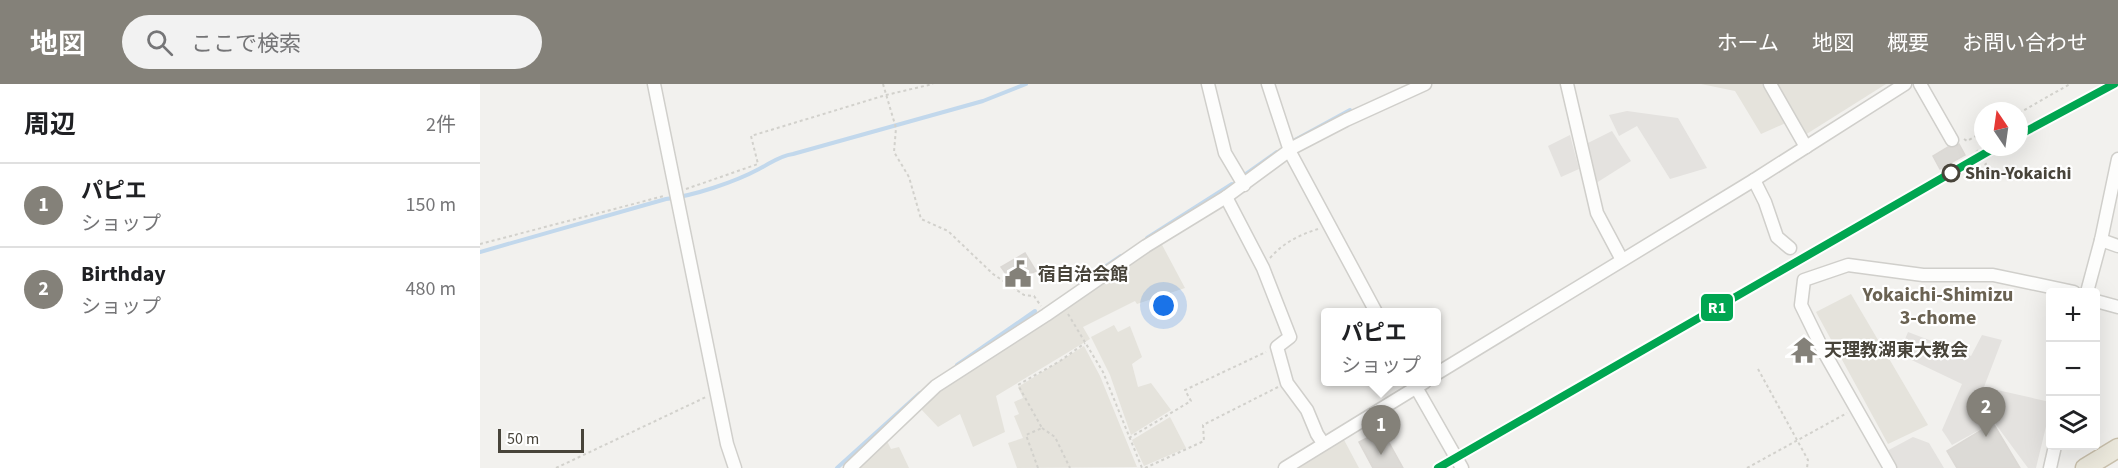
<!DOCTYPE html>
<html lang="ja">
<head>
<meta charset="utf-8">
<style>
  body { margin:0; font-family:"Source Sans 3","Noto Sans JP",sans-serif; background:#f2f2f2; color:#202124 }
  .controls { position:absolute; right:18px; bottom:18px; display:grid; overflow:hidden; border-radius:6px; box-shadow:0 6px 24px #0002 }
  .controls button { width:54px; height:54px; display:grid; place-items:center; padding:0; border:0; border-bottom:2px solid #e0e0e0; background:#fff; color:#202124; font:30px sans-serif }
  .compass { position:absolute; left:1494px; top:18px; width:54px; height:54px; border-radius:50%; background:#fff; box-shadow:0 6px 24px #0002; rotate:347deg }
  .scale { position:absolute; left:18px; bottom:15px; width:86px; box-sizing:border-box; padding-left:6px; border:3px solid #48443a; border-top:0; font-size:16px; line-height:21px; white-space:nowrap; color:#48443a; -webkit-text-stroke:4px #fff; paint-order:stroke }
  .you { position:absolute; left:684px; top:222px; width:21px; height:21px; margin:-15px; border:4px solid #fff; border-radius:50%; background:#1a73e8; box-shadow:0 0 0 9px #1a73e833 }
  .badge { display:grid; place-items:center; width:39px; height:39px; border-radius:50%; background:#848179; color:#fff; font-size:20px; font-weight:700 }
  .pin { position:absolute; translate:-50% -50px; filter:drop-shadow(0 2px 3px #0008) }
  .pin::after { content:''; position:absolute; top:32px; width:21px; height:18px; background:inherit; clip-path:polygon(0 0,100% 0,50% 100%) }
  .popup { position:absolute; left:841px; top:224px; width:120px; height:78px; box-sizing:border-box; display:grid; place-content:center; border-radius:6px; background:#fff; filter:drop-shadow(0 2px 4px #0005); font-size:20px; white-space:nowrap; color:#757577 }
  .popup b { font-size:22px; color:#202124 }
  .popup::after { content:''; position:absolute; left:50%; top:100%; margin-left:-12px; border:12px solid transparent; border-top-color:#fff }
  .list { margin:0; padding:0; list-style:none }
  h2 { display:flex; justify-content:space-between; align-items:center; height:78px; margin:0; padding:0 24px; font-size:26px }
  h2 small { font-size:20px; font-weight:400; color:#757577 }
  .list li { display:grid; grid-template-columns:39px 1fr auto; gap:18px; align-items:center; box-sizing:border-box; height:84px; padding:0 24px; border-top:2px solid #e0e0e0 }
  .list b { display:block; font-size:22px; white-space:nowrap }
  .list p { margin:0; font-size:20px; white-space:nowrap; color:#757577 }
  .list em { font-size:20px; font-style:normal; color:#757577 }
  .icon { flex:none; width:33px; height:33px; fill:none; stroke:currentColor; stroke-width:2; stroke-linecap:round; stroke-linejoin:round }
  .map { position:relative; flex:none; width:1638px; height:384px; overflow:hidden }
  header { display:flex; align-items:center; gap:36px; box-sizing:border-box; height:84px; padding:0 30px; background:#848179; color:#fff }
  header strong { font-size:28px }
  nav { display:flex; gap:33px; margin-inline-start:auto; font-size:21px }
  .search { width:420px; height:54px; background:#f2f2f2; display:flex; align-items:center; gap:15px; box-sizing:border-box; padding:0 21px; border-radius:33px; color:#757577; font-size:22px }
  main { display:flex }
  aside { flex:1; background:#fff }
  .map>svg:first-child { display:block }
</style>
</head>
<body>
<header>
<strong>地図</strong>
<div class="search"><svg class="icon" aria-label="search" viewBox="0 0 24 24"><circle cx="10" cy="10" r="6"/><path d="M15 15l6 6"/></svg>ここで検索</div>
<nav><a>ホーム</a><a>地図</a><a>概要</a><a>お問い合わせ</a></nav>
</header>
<main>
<aside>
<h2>周辺<small>2件</small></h2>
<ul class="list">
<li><span class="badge">1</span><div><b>パピエ</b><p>ショップ</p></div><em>150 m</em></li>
<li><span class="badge">2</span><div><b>Birthday</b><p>ショップ</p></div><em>480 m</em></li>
</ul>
</aside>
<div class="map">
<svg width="1638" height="384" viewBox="0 0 1638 384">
  <rect width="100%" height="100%" fill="#f2f1ee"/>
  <!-- residential -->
  <g fill="#e5e3dc">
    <path d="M1221 0H1285L1308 38 1281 50 1255 7Z"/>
    <path d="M1298 0H1406L1325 51Z"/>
    <path d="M680 157 705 204 657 220 655 217 603 243 610 255 516 312 525 348 493 363 480 330 458 343 439 323 457 304Z"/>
    <path d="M1371 210 1448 341 1408 360 1336 228Z"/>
    <path d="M634 241 638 248 650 242 662 273 652 280 658 303 671 299 691 326 651 351 630 291 611 253Z"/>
    <path d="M604 262 620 292 657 383 537 384 528 359 543 354 534 332 539 330 534 318 543 314 538 303Z"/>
    <path d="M690 333 706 364 664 382 652 356Z"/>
    <path d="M863 354 879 384H814Z"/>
    <path d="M407 357 411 365 419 363 429 384H371Z"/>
  </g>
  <!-- parking -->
  <g fill="#e4e2df">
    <path d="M1147 27 1198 34 1227 84 1190 95 1157 42 1139 52 1129 31Z"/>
    <path d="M1132 47 1151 77 1113 101 1104 61Z"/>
    <path d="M1090 51 1099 85 1081 93 1068 62Z"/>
    <path d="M1428 248 1491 272 1502 251 1522 256 1504 303 1570 318V326L1556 384H1548L1514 338 1472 361 1462 346 1482 300 1419 270Z"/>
    <path d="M1433 353 1449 359 1464 384H1415L1405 368Z"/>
  </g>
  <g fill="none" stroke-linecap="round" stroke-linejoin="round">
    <!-- stream -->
    <g stroke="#c2d8ec" stroke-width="4">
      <path d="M815 56 870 26"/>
      <path d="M766 90 797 68"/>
      <path d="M667 154 752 100"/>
      <path d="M0 168 186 115C213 112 255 98 279 85 291 79 299 72 313 70L503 17 546 0"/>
      <path d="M600 200 641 172"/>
      <path d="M477 281 555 227"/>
      <path d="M357 384 440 309"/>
    </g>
  </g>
  <!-- building -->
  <g fill="#dcdad6" stroke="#dbd8d4" stroke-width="1.5">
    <path d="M1479 60 1485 71 1460 85 1453 72 1468 63H1476Z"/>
    <path d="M545 169 556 187 543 194 546 200 537 205 521 183Z"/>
    <path d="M1513 339 1540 384H1477L1467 367Z"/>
    <path d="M902 346 923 384H893L879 358Z"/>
  </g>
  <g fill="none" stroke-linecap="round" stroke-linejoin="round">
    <defs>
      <g id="minor">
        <path d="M174 0 247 360 255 384"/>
        <path d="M728 0 745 69 764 101"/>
        <path d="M788 0 811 70 896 228"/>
        <path d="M1087 0 1117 129 1142 176"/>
        <path d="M1290 0 1326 63"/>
        <path d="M1440 0 1472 56"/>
        <path d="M1274 96 1285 118 1297 153 1310 164"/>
        <path d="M746 113 783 184 810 253 797 263 807 299 827 326 837 350 843 359"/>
        <path d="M1621 156 1638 162"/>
        <path d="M1607 208 1621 156 1638 75"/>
        <path d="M1616 217 1638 223"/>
        <path d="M956 290 1274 96 1425 0"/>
        <path d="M933 298 982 384"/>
        <path d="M370 384 456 302 566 231 666 162 746 113 814 63 866 36 945 0"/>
        <path d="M805 384 945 298"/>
        <path d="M1410 384 1344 268 1321 221 1324 196 1368 181 1443 191H1513L1594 208"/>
        <path d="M1570 384 1575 362"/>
      </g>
      <path id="highway" d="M1605 384 1638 364"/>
    </defs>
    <!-- minor casing -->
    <use href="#minor" stroke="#d0cfcb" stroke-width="15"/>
    <!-- highway casing -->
    <use href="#highway" stroke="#c8bfab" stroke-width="21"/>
    <!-- path -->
    <g stroke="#d2d1cc" stroke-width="2" stroke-dasharray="3 3" stroke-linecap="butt">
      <path d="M403 0 416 44 414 68 429 93 441 135 468 147 513 190 544 211 554 212 561 222"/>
      <path d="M1539 29 1590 0"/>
      <path d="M1484 55 1487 57 1503 48"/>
      <path d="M1496 68 1499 66 1506 80 1504 82"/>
      <path d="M206 105 278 80 271 52 406 11 453 0"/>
      <path d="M0 160 184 112"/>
      <path d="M790 174C803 159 819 151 838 145"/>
      <path d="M1314 175 1317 186"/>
      <path d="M588 230 623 288 662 384"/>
      <path d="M1278 285 1328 376 1327 384"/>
      <path d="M562 344 575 353 590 384"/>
      <path d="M649 354 711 317 705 306 786 268"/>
      <path d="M76 384 226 313"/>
      <path d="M558 384 546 351 562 344 538 301 580 277 605 259"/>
      <path d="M665 384 724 357 723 341 798 303"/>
      <path d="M1267 384 1367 329"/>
    </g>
    <!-- minor -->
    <use href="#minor" stroke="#fdfdfc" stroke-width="12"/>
    <!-- highway -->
    <use href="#highway" stroke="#ebe8dc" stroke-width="18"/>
    <defs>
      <g id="rail-1">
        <path d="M1539 51 1634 0"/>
        <path d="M958 384 1516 63"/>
      </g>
    </defs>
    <!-- rail-1 casing -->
    <use href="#rail-1" stroke="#fff" stroke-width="12"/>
    <!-- rail-1 -->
    <use href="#rail-1" stroke="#00a651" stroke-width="8"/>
  </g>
  <!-- icons -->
  <defs>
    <symbol id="civic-bare" viewBox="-9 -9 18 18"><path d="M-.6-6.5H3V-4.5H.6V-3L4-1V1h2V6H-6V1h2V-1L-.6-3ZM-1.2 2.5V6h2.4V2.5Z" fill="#848179" stroke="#fff" stroke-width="2.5" paint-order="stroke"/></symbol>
    <symbol id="temple-bare" viewBox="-9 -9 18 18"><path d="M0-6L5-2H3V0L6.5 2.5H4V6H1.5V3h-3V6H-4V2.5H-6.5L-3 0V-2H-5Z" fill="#848179" stroke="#fff" stroke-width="2.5" paint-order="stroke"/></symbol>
  </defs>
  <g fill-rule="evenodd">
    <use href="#civic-bare" x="519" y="171" width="38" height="38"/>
    <use href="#temple-bare" x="1305" y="247" width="38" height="38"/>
  </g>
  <!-- markers -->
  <circle fill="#fff" stroke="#48443a" stroke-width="3" cx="1471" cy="89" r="8"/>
  <g text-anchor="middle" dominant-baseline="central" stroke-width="4.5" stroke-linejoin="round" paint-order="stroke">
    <!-- stop labels -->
    <g font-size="18" font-weight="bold" fill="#48443a" stroke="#fff" text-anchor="start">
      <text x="1485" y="89">Shin-Yokaichi</text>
    </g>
    <!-- poi labels -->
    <g font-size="18" font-weight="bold" fill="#48443a" stroke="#fff" text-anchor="start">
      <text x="558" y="190">宿自治会館</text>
      <text x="1344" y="266">天理教湖東大教会</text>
    </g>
    <!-- neighbourhood labels -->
    <g font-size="20" font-weight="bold" fill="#6a6252" stroke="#fff">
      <text x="1458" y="211">Yokaichi-Shimizu<tspan x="1458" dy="23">3-chome</tspan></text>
    </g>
  </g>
  <rect stroke="#fff" stroke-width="2" x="1220" y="209" width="34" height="29" rx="6" fill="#00a651"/>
  <g font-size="16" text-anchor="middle" font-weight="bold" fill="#fff">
    <text x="1237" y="229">R1</text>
  </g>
</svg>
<div class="controls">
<button>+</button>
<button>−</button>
<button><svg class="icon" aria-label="layers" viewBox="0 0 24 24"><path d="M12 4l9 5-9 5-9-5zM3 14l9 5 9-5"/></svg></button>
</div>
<svg class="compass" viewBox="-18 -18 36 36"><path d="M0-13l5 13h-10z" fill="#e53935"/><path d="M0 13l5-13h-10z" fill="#757577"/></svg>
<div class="scale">50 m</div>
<div class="you"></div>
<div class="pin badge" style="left:901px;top:371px">1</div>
<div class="popup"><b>パピエ</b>ショップ</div>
<div class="pin badge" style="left:1506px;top:353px">2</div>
</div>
</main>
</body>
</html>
